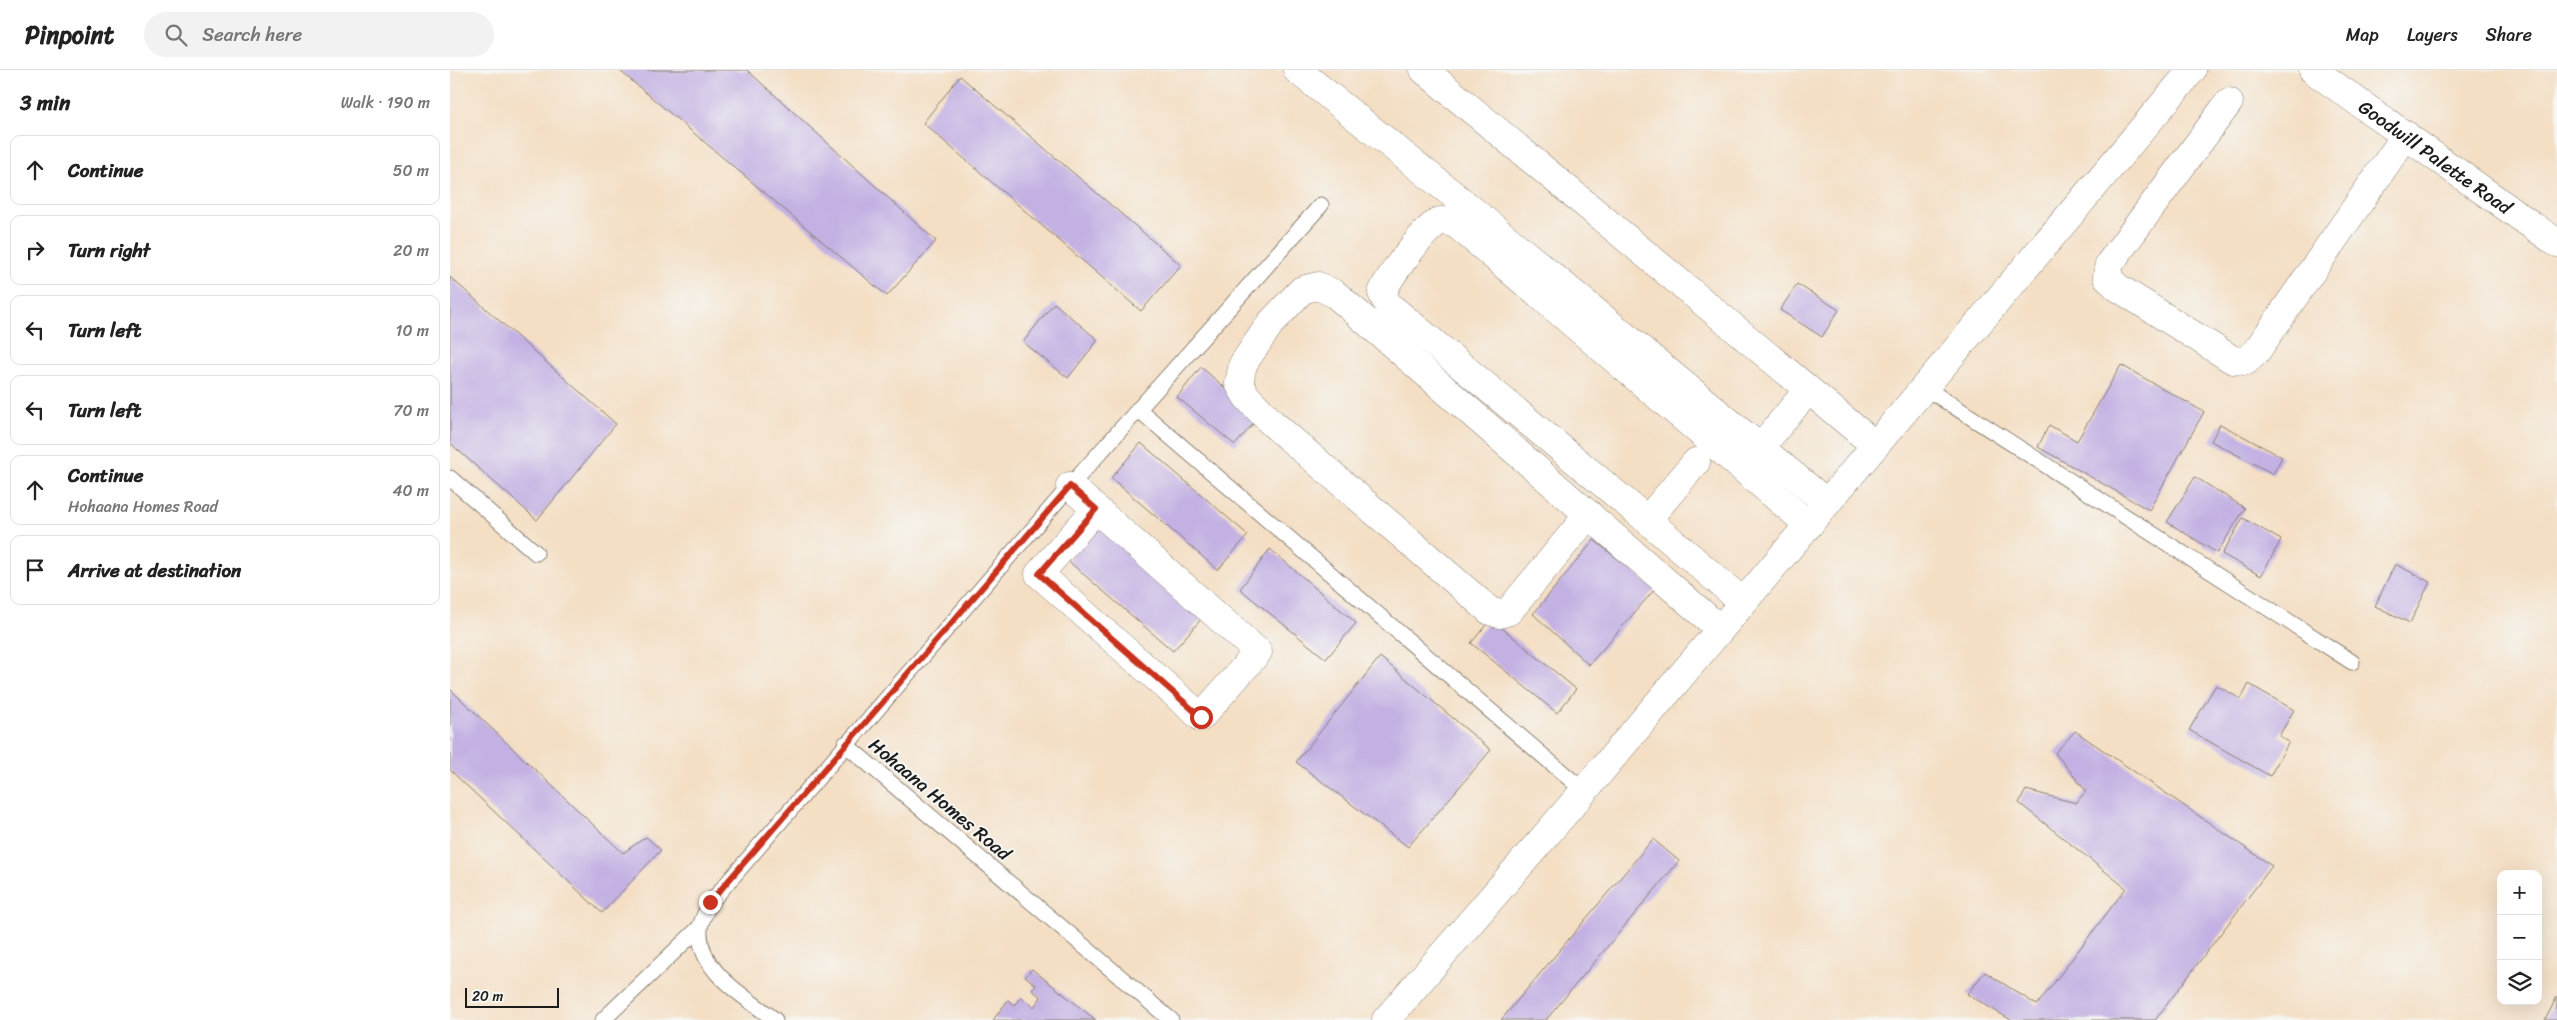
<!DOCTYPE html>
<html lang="en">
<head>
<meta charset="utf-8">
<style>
  body { margin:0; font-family:Sriracha,sans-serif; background:#f2f2f2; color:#222 }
  .controls { position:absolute; right:15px; bottom:15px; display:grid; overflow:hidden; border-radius:10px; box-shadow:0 5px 20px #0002 }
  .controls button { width:45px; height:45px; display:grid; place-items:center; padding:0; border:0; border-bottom:1px solid #e0e0e0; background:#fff; color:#222; font:25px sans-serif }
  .scale { position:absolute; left:15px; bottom:12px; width:94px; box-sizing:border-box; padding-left:5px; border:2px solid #1c1c1c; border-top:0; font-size:14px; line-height:18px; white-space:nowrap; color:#1c1c1c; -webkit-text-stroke:4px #f6f6f2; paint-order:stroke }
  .stop { position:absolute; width:15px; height:15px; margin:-11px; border:4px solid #c8321e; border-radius:50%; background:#fff }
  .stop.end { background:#c8321e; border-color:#fff; box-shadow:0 1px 5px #0008 }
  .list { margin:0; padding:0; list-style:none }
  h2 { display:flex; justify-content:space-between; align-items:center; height:65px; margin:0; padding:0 20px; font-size:21px }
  h2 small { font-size:16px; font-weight:400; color:#767676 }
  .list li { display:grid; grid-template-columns:32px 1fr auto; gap:15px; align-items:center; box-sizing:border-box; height:70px; margin:0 10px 10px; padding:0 10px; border:1px solid #e0e0e0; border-radius:10px }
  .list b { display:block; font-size:19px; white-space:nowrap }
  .list p { margin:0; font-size:16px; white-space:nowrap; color:#767676 }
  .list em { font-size:16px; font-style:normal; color:#767676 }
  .icon { flex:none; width:28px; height:28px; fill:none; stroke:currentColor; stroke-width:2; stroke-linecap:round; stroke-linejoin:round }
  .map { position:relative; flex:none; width:2107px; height:950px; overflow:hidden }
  header { display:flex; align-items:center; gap:30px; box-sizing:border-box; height:70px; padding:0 25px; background:#fff; border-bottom:1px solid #e0e0e0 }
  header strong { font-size:24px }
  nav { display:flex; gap:28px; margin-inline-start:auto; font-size:18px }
  .search { width:350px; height:45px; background:#f2f2f2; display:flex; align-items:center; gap:12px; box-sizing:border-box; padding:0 18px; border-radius:28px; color:#767676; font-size:19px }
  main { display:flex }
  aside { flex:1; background:#fff }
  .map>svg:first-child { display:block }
</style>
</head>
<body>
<header>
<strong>Pinpoint</strong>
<div class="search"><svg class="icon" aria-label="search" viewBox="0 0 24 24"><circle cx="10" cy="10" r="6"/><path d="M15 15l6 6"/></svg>Search here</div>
<nav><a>Map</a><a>Layers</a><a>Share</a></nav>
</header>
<main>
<aside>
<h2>3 min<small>Walk · 190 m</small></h2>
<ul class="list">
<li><svg class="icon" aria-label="ahead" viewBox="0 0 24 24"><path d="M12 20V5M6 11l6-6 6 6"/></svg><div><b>Continue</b></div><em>50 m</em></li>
<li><svg class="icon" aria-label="right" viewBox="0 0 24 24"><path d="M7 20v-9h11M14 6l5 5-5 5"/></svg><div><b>Turn right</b></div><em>20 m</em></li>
<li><svg class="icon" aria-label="left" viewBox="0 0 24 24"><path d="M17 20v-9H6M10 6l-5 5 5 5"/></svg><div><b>Turn left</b></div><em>10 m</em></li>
<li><svg class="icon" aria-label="left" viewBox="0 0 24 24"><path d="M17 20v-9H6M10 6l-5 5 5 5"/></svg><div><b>Turn left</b></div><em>70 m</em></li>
<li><svg class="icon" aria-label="ahead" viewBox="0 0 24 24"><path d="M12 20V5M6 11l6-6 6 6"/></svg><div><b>Continue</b><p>Hohaana Homes Road</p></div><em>40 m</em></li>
<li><svg class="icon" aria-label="arrive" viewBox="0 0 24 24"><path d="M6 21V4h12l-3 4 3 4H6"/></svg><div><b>Arrive at destination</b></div></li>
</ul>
</aside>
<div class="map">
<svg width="2107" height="950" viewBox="0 0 2107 950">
  <rect width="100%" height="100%" fill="#f6f6f2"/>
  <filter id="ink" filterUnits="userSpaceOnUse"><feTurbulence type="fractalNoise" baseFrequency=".02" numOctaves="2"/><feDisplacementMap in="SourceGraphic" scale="10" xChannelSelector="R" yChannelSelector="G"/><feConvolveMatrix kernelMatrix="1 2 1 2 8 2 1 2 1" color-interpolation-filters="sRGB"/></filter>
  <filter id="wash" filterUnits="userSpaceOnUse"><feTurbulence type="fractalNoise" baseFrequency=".0096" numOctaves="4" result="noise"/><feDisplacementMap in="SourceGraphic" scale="20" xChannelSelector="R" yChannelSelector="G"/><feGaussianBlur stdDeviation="1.12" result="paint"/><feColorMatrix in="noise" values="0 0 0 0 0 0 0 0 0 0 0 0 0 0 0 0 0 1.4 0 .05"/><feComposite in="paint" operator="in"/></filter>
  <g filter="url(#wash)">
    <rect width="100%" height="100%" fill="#f4dfc5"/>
    <g id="blocks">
      <!-- building -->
      <g fill="#c3b1e3">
        <path d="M169 0H297L486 171 437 226Z"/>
        <path d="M510 6 731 195 691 241 473 53Z"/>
        <path d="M0 207 166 354 87 450 0 373Z"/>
        <path d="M1347 214 1389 240 1372 267 1330 240Z"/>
        <path d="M604 233 648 270 618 308 573 272Z"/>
        <path d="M1671 295 1754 342 1699 440 1588 377 1599 355 1627 371Z"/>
        <path d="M751 297 809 347 785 375 727 327Z"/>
        <path d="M1770 354 1832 387 1823 404 1761 371Z"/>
        <path d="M691 373 798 465 768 500 661 408Z"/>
        <path d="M1745 407 1795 438 1767 483 1717 452Z"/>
        <path d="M1793 448 1831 470 1811 506 1772 484Z"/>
        <path d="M646 452 755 545 723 581 618 491Z"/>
        <path d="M1144 470 1205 519 1139 595 1083 544Z"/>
        <path d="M820 479 906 553 876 589 790 519Z"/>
        <path d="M1945 494 1980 512 1960 553 1925 536Z"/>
        <path d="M1041 549 1126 619 1107 643 1021 573Z"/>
        <path d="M930 587 1041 680 958 777 846 692Z"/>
        <path d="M1799 614 1844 640 1829 666 1839 672 1820 706 1739 660 1766 615 1791 629Z"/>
        <path d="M0 619 173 783 196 767 211 780 152 843 0 700Z"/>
        <path d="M1625 661 1822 796 1705 950H1561L1517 924 1535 902 1587 935 1676 818 1569 733 1576 720 1626 733 1636 721 1605 683Z"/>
        <path d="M1203 769 1229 791 1096 950H1051Z"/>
        <path d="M582 899 646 950H543L558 930 564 935 571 927 584 937 591 927 582 920 586 915 575 906Z"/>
        <path d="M2107 927V950H2095Z"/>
      </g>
    </g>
  </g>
  <g filter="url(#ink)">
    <use href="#blocks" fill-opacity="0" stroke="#887e70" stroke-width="1"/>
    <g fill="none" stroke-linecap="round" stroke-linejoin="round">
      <defs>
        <g id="lane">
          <path d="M1474 317 1902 592"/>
          <path d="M688 339 1134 721"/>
          <path d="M0 408 86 483"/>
          <path d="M395 674 721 950"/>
          <path d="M153 950 250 857"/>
          <path d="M325 950C295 926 247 902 250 858 251 850 257 840 260 833L620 416 871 135"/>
        </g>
        <g id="street">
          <path d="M847 0 1016 135 1377 433"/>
          <path d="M974 0 1425 375"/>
          <path id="s1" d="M1863 0 2107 173"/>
          <path d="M1779 32 1659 194 1657 207 1667 217 1783 290 1796 291 1806 282 1956 65"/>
          <path d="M1310 378 1358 320"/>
          <path d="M620 416 646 439 808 582 751 647 589 504 646 439"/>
          <path d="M1139 444 1059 541 1049 544 1040 541 821 352 797 327 789 313 793 294 820 254 852 220 868 216 885 224 1270 559"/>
          <path d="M1197 450 1246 392"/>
          <path d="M1293 532 1197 450 938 235 932 223C938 208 976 156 990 151 994 150 1001 153 1005 153L1359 455"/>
          <path d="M936 950 1134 721 1742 0"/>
        </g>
      </defs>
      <!-- lane casing -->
      <use href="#lane" stroke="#887e70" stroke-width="17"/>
      <!-- street casing -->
      <use href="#street" stroke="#887e70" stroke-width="29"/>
      <!-- lane -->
      <use href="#lane" stroke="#fff" stroke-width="15"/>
      <!-- street -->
      <use href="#street" stroke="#fff" stroke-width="28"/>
    </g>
  </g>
  <g fill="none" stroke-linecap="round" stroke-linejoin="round" filter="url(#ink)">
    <!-- route -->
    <path stroke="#c8321e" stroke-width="6" d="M260 832 620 416 646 439 589 504 751 647"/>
  </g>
  <g text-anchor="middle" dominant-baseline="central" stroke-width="4" stroke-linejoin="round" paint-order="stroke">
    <!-- street labels -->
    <g font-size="19" fill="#1c1c1c" stroke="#f6f6f2">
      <text stroke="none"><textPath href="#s1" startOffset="150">Goodwill Palette Road</textPath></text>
      <text transform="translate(490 729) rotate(40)">Hohaana Homes Road</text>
    </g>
  </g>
</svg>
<div class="controls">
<button>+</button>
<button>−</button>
<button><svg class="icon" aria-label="layers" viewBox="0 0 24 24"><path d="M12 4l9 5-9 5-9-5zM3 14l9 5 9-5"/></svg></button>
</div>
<div class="scale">20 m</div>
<div class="stop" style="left:751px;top:647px"></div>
<div class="stop end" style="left:260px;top:832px"></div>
</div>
</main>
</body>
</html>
